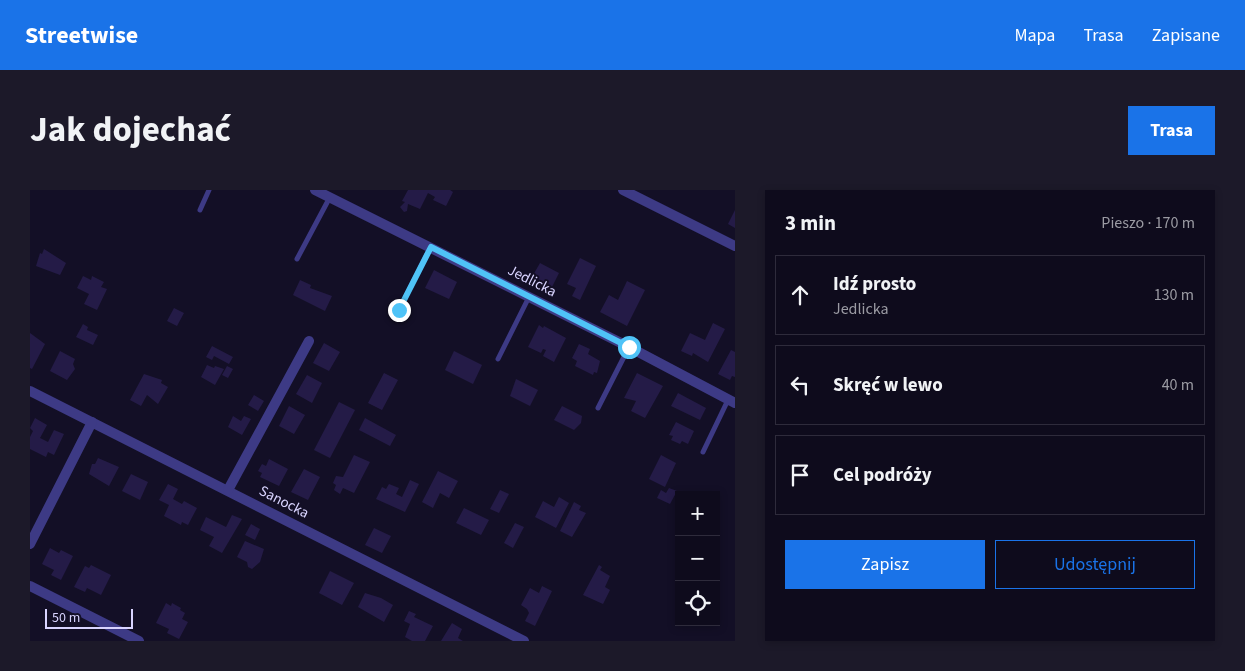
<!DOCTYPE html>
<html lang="pl">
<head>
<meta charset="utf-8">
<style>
  body { margin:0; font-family:"Source Sans 3",sans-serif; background:#1c1929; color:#f1f3f6 }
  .controls { position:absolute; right:15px; bottom:15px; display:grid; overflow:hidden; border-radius:0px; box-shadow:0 2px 8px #0003 }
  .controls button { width:45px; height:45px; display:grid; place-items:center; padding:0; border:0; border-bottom:1px solid #2e2b3b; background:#0e0b1c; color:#f1f3f6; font:25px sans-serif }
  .scale { position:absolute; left:15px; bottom:12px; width:88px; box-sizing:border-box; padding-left:5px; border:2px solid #d9d4ff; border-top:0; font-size:14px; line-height:18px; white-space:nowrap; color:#d9d4ff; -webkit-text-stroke:4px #130f26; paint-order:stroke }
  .stop { position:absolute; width:15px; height:15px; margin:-11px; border:4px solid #4fc3f7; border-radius:50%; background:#fff }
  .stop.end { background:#4fc3f7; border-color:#fff; box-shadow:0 1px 5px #0008 }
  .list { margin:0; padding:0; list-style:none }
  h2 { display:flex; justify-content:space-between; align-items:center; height:65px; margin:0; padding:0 20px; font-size:21px }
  h2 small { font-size:16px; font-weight:400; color:#9b9ba3 }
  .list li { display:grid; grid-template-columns:32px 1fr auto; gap:15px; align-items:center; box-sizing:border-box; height:80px; margin:0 10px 10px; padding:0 10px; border:1px solid #2e2b3b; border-radius:0px }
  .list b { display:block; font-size:19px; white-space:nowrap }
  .list p { margin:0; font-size:16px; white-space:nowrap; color:#9b9ba3 }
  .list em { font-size:16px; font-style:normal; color:#9b9ba3 }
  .actions { display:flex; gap:10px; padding:15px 20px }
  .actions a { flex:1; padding:11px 0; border:1px solid #1a73e8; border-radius:0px; text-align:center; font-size:18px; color:#1a73e8 }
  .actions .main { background:#1a73e8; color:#fff }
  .icon { flex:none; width:28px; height:28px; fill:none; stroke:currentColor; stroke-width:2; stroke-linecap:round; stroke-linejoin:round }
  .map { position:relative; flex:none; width:705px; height:451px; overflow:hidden; border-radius:0px }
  header { display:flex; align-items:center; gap:30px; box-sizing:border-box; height:70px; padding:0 25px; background:#1a73e8; color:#fff }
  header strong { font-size:24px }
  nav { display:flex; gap:28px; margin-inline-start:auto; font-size:18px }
  .intro { display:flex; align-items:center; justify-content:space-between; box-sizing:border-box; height:120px; padding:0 30px }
  h1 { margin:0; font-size:35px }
  .button { padding:12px 22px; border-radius:0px; background:#1a73e8; color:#fff; font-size:18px; font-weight:700 }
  main { display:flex; gap:30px; padding:0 30px }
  aside { flex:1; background:#0e0b1c; border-radius:0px; box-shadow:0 2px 8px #0003 }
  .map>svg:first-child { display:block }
</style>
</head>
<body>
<header>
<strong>Streetwise</strong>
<nav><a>Mapa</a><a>Trasa</a><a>Zapisane</a></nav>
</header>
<div class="intro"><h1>Jak dojechać</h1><a class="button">Trasa</a></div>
<main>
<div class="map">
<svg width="705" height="451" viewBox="0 0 705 451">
  <rect width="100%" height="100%" fill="#130f26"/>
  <!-- building -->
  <g fill="#241b47">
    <path d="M378 0H420L423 2 416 16 403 10 405 7 398 3 390 19 378 14 377 21 374 22 370 17 375 12 372 11Z"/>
    <path d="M705 20V38L698 34Z"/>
    <path d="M14 59 36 73 30 85 6 76 10 63 12 64Z"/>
    <path d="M550 68 566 76 550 110 542 106 546 98 537 94Z"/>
    <path d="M510 73 529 83 522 97 502 87Z"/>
    <path d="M404 80 427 92 419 109 395 98Z"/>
    <path d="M53 86 61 90 62 86 74 92 71 97 77 99 67 120 54 114 59 104 47 98Z"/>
    <path d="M270 90 281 95 280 98 302 106 295 121 263 105Z"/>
    <path d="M597 91 615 100 597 136 570 122 579 105 588 110Z"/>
    <path d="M144 118 154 123 147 136 137 131Z"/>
    <path d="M683 133 695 139 678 172 663 163 662 166 651 161 660 143 675 150Z"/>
    <path d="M53 134 58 137 57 140 68 145 63 155 46 147Z"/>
    <path d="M509 135 513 138 514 136 536 148 524 172 513 166 516 160 513 159 511 163 498 157Z"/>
    <path d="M0 143 15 154 2 179 0 178Z"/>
    <path d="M294 153 310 162 299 181 283 173Z"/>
    <path d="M549 154 560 159 558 164 570 171 567 183 564 182 563 185 545 176 547 171 542 168Z"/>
    <path d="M182 156 203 167 199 174 184 166 182 170 176 167Z"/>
    <path d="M701 160 705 162V187L702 186 700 190 688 184Z"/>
    <path d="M30 161 45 169 43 174 45 179 37 190 20 181Z"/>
    <path d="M424 161 452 175 443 194 415 180Z"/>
    <path d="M177 175 184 178 185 176 194 179 185 195 171 187Z"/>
    <path d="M197 176 203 179 198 188 192 185Z"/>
    <path d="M354 183 368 190 352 220 338 213Z"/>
    <path d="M607 183 633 196 615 228 601 221 606 211 594 208Z"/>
    <path d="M114 184 132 190 131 193 138 197 128 214 117 205 111 216 100 210Z"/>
    <path d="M277 185 292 193 282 213 266 204Z"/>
    <path d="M486 189 508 200 500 216 480 206Z"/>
    <path d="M648 203 676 218 670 230 641 216Z"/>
    <path d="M224 205 234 211 228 221 218 215Z"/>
    <path d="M309 212 325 220 300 268 284 260Z"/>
    <path d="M259 216 275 225 264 244 249 236Z"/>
    <path d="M532 216 552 226 551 233 544 240 524 230Z"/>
    <path d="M203 226 211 231 214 226 221 229 212 245 198 237Z"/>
    <path d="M5 228 17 235 10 248 18 252 24 240 34 244 24 265 18 262 16 267 0 259V247L3 241 0 238Z"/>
    <path d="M335 228 366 245 360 256 329 240Z"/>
    <path d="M646 232 664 241 658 254 652 251 650 254 641 250 643 246 639 245Z"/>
    <path d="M324 265 340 272 324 303 313 298 310 304 304 300 306 295 303 293 306 286 313 287Z"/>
    <path d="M631 265 646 273 635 297 619 289Z"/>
    <path d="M68 268 89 277 79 296 59 284 62 274H65Z"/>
    <path d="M239 269 258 279 249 296 230 287 232 283 228 281 232 274 236 276Z"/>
    <path d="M274 279 290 287 278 310 261 302Z"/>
    <path d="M408 281 428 291 419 308 410 303 403 318 392 312Z"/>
    <path d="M101 284 118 292 110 310 92 301Z"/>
    <path d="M380 290 389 294 375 322 346 309 352 297 356 299 359 294 369 298 366 304 372 307Z"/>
    <path d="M138 294 148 299 143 309 152 314 154 311 167 318 158 335 152 332 151 335 134 326 139 315 129 310Z"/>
    <path d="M639 298 647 301 640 314 627 308 631 300 636 303Z"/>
    <path d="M470 300 479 304 469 323 460 319Z"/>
    <path d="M529 307 539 313 526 338 505 327 513 311 524 317Z"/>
    <path d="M544 312 551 316 549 320 556 323 542 347 530 341Z"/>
    <path d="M434 318 459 330 451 345 426 333Z"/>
    <path d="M202 325 212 329 192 363 179 356 184 347 170 340 176 327 196 337Z"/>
    <path d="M485 333 494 337 483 358 474 353Z"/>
    <path d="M221 334 230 339 225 350 215 345Z"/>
    <path d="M344 338 361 346 352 363 335 355Z"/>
    <path d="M215 351 234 359 230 372 222 379 218 377 217 372 207 367Z"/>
    <path d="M20 358 29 363 31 360 43 366 31 390 21 385 24 380 12 374Z"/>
    <path d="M61 375 81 385 71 405 57 398 55 402 44 397 55 376 59 378Z"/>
    <path d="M569 375 572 377 570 380 580 386 575 397 580 400 573 414 553 405Z"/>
    <path d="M300 381 324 393 312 415 289 403Z"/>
    <path d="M512 396 522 401 505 436 495 431 499 423 497 419 491 415 500 398 509 403Z"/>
    <path d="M335 403 351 408 363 415 354 432 328 417Z"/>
    <path d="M136 413 141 416 142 413 151 418 150 420 155 423 152 429 158 432 149 449 137 443 139 439 126 433Z"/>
    <path d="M379 421 386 424 384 427 403 436 395 451H382L375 447 380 434 374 431Z"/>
    <path d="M422 433 432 439 428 448 433 451H411Z"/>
  </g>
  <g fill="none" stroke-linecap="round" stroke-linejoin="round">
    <!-- service -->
    <g stroke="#3d3a85" stroke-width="5">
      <path d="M170 20 179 0"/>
      <path d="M267 69 300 7"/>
      <path d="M369 120 400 58"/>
      <path d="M468 169 499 107"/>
      <path d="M568 218 599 157"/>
      <path d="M673 262 698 210"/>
    </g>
    <!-- minor -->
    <g stroke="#3d3a85" stroke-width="10">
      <path d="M285 0 599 157 705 213"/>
      <path d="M593 0 705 56"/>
      <path d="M0 201 494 451"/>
      <path d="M198 300 279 151"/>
      <path d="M0 354 62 232"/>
      <path d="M0 396 109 451"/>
    </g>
  </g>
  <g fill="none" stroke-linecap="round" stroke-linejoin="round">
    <!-- route -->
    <path stroke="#4fc3f7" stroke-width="6" d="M369 120 401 57 599 157"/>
  </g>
  <g text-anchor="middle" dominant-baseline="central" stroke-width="4" stroke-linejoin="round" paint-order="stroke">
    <!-- street labels -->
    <g font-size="15" fill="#d9d4ff" stroke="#130f26">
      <text transform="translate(502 91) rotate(27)">Jedlicka</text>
      <text transform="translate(254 312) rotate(27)">Sanocka</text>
    </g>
  </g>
</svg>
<div class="controls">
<button>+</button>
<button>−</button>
<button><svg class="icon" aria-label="locate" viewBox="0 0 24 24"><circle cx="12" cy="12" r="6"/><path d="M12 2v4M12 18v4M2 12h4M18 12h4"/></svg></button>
</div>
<div class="scale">50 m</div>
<div class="stop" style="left:599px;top:157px"></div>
<div class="stop end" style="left:369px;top:120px"></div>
</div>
<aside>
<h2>3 min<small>Pieszo · 170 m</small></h2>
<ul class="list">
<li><svg class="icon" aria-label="ahead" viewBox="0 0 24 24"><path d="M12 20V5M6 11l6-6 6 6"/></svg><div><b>Idź prosto</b><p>Jedlicka</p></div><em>130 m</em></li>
<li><svg class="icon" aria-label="left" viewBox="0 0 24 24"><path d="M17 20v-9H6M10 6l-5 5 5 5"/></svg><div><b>Skręć w lewo</b></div><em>40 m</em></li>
<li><svg class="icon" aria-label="arrive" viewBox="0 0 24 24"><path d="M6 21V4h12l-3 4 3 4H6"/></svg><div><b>Cel podróży</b></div></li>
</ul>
<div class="actions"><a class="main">Zapisz</a><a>Udostępnij</a></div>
</aside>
</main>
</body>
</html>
